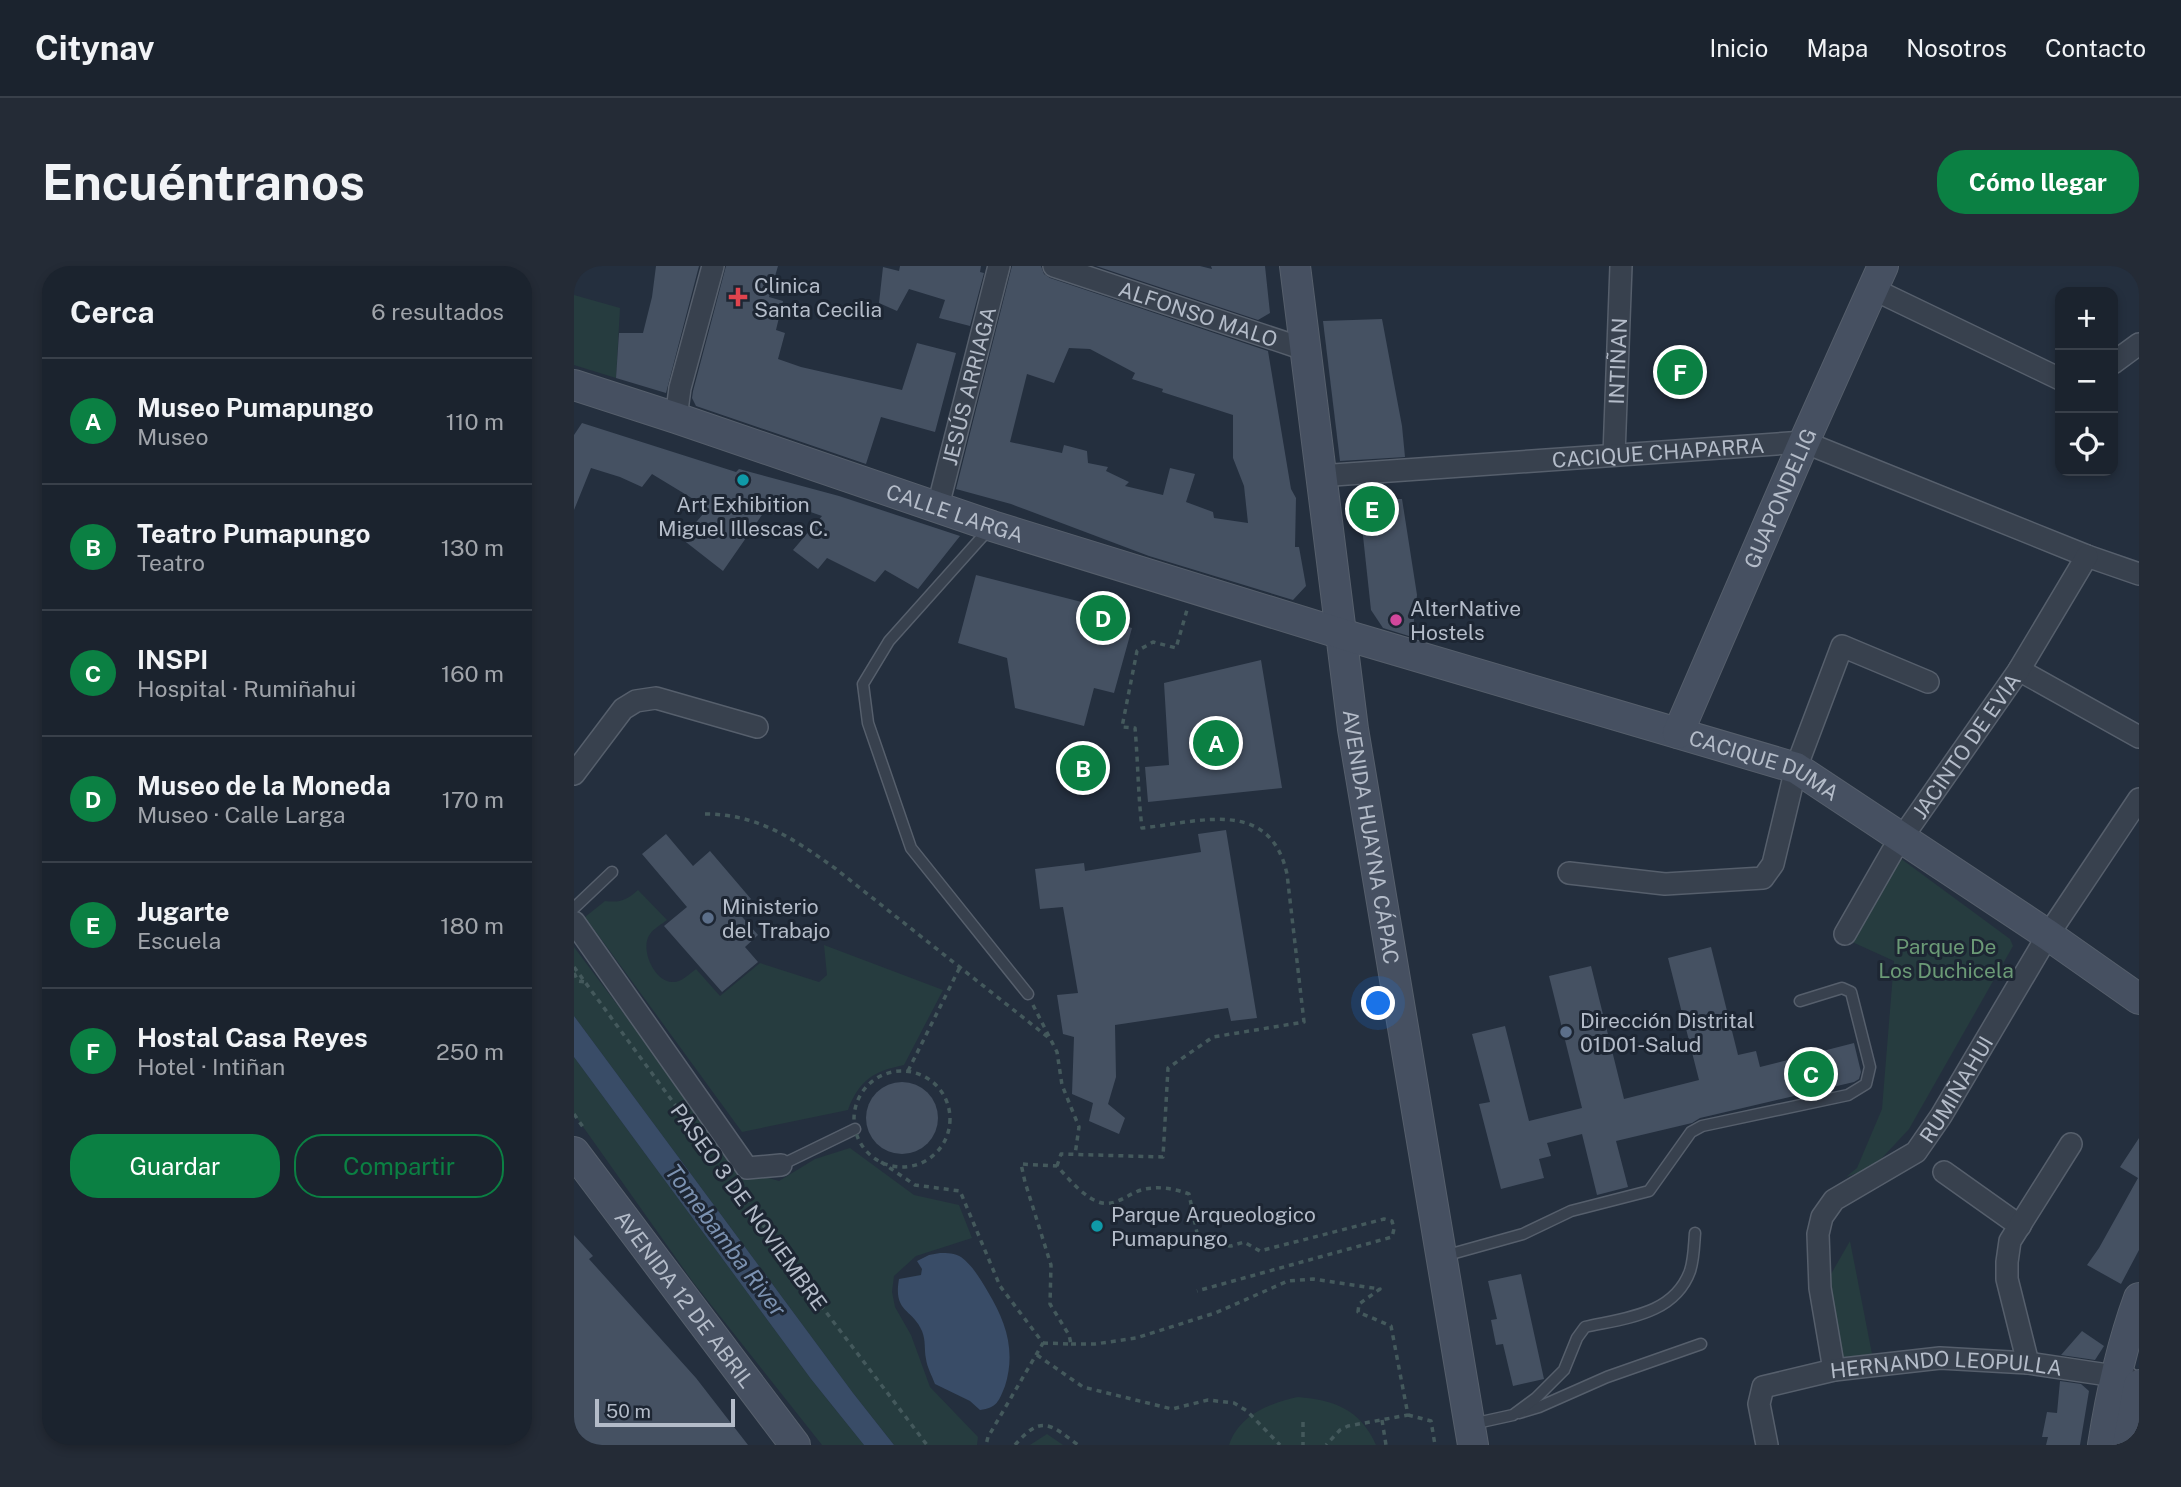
<!DOCTYPE html>
<html lang="es">
<head>
<meta charset="utf-8">
<style>
  body { margin:0; font-family:"Public Sans",sans-serif; background:#242b36; color:#f1f3f6 }
  .controls { position:absolute; right:21px; top:21px; display:grid; overflow:hidden; border-radius:14px; box-shadow:0 4px 10px #0003 }
  .controls button { width:63px; height:63px; display:grid; place-items:center; padding:0; border:0; border-bottom:2px solid #39404a; background:#1b232e; color:#f1f3f6; font:35px sans-serif }
  .scale { position:absolute; left:21px; bottom:18px; width:140px; box-sizing:border-box; padding-left:7px; border:4px solid #b4bcc9; border-top:0; font-size:19px; line-height:24px; white-space:nowrap; color:#b4bcc9; -webkit-text-stroke:5px #1d2633; paint-order:stroke }
  .you { position:absolute; left:805px; top:738px; width:24px; height:24px; margin:-18px; border:5px solid #fff; border-radius:50%; background:#1a73e8; box-shadow:0 0 0 10px #1a73e833 }
  .badge { display:grid; place-items:center; width:46px; height:46px; border-radius:50%; background:#0b8043; color:#fff; font-size:23px; font-weight:700 }
  .pin { position:absolute; translate:-50% -50%; border:4px solid #fff; box-shadow:0 2px 7px #0006 }
  .list { margin:0; padding:0; list-style:none }
  h2 { display:flex; justify-content:space-between; align-items:center; height:91px; margin:0; padding:0 28px; font-size:30px }
  h2 small { font-size:23px; font-weight:400; color:#a0a4aa }
  .list li { display:grid; grid-template-columns:46px 1fr auto; gap:21px; align-items:center; box-sizing:border-box; height:126px; padding:0 28px; border-top:2px solid #39404a }
  .list b { display:block; font-size:26px; white-space:nowrap }
  .list p { margin:0; font-size:23px; white-space:nowrap; color:#a0a4aa }
  .list em { font-size:23px; font-style:normal; color:#a0a4aa }
  .actions { display:flex; gap:14px; padding:21px 28px }
  .actions a { flex:1; padding:16px 0; border:2px solid #0b8043; border-radius:28px; text-align:center; font-size:24px; color:#0b8043 }
  .actions .main { background:#0b8043; color:#fff }
  .icon { flex:none; width:38px; height:38px; fill:none; stroke:currentColor; stroke-width:2; stroke-linecap:round; stroke-linejoin:round }
  .map { position:relative; flex:none; width:1565px; height:1179px; overflow:hidden; border-radius:28px }
  header { display:flex; align-items:center; gap:42px; box-sizing:border-box; height:98px; padding:0 35px; background:#1b232e; border-bottom:2px solid #39404a }
  header strong { font-size:33px }
  nav { display:flex; gap:38px; margin-inline-start:auto; font-size:24px }
  .intro { display:flex; align-items:center; justify-content:space-between; box-sizing:border-box; height:168px; padding:0 42px }
  h1 { margin:0; font-size:49px }
  .button { padding:18px 32px; border-radius:28px; background:#0b8043; color:#fff; font-size:24px; font-weight:700 }
  main { display:flex; gap:42px; padding:0 42px }
  aside { flex:1; background:#1b232e; border-radius:28px; box-shadow:0 4px 10px #0003 }
  .map>svg:first-child { display:block }
</style>
</head>
<body>
<header>
<strong>Citynav</strong>
<nav><a>Inicio</a><a>Mapa</a><a>Nosotros</a><a>Contacto</a></nav>
</header>
<div class="intro"><h1>Encuéntranos</h1><a class="button">Cómo llegar</a></div>
<main>
<aside>
<h2>Cerca<small>6 resultados</small></h2>
<ul class="list">
<li><span class="badge">A</span><div><b>Museo Pumapungo</b><p>Museo</p></div><em>110 m</em></li>
<li><span class="badge">B</span><div><b>Teatro Pumapungo</b><p>Teatro</p></div><em>130 m</em></li>
<li><span class="badge">C</span><div><b>INSPI</b><p>Hospital · Rumiñahui</p></div><em>160 m</em></li>
<li><span class="badge">D</span><div><b>Museo de la Moneda</b><p>Museo · Calle Larga</p></div><em>170 m</em></li>
<li><span class="badge">E</span><div><b>Jugarte</b><p>Escuela</p></div><em>180 m</em></li>
<li><span class="badge">F</span><div><b>Hostal Casa Reyes</b><p>Hotel · Intiñan</p></div><em>250 m</em></li>
</ul>
<div class="actions"><a class="main">Guardar</a><a>Compartir</a></div>
</aside>
<div class="map">
<svg width="1565" height="1179" viewBox="0 0 1565 1179">
  <rect width="100%" height="100%" fill="#242f3e"/>
  <!-- green -->
  <g fill="#263c3f">
    <path d="M0 29 46 42 42 112 0 99Z"/>
    <path d="M1307 578 1436 673 1439 680 1335 863 1308 892 1291 904 1272 911 1283 902 1308 843 1320 695 1265 670 1309 583Z"/>
    <path d="M64 624 93 654C88 658 79 663 76 668 65 683 81 716 98 716 107 717 115 708 122 703L146 730 186 697 245 716 253 709 250 679 369 724 330 799C300 805 285 814 274 844L168 866 11 651 31 635C46 637 53 634 64 624Z"/>
    <path d="M0 681 129 853 175 906 205 915 241 893 276 882 340 929 385 939 398 972 342 990 320 1010 318 1026 321 1041 337 1069 356 1121 404 1171 403 1179H320L279 1127 0 750Z"/>
    <path d="M0 791 237 1113 290 1179H248L119 1016 0 848Z"/>
    <path d="M1276 975 1299 1093 1270 1094 1267 1090 1253 1015Z"/>
    <path d="M724 1131C760 1134 786 1143 802 1179H655C665 1149 696 1137 724 1131Z"/>
    <path d="M473 1168 489 1179H456Z"/>
  </g>
  <!-- water -->
  <g fill="#394c67">
    <path d="M0 750 279 1127 320 1179H290L237 1113 0 791Z"/>
    <path d="M366 987C373 987 381 987 387 991 399 1000 407 1014 414 1026 432 1056 442 1085 431 1120 425 1135 423 1142 406 1144L396 1135 361 1118C358 1110 353 1101 352 1093 350 1083 352 1075 348 1065 338 1042 319 1047 325 1013L347 1009 348 1003 343 995 355 989Z"/>
  </g>
  <!-- building -->
  <g fill="#455162" fill-rule="evenodd">
    <path d="M82 0H125L92 127 42 112 45 67H69L78 31Z"/>
    <path d="M152 0H204L195 31 209 35 202 64 211 67 204 93 227 101 328 124 343 77 382 87 361 166 307 151 292 198 122 140 118 132 119 125Z"/>
    <path d="M326 0H407L406 6 410 7 396 60 365 52 371 34 335 23 323 45 305 37 309 1 325 5Z"/>
    <path d="M438 0H467L470 8 476 12 694 85 717 223 722 232 721 281H725L732 320 719 334 575 290 437 238 382 223ZM495 82 516 83 561 107 558 113 589 123 588 126 659 149V192L670 220 674 257 640 252 639 246 612 236 621 208 596 202 589 229 551 220 555 216 532 205 534 201 514 197 513 185 490 179 488 187 436 176 453 108 480 117Z"/>
    <path d="M522 0H626L638 3 637 0H691L696 47 684 54Z"/>
    <path d="M808 53 828 160 831 191 766 195 749 55Z"/>
    <path d="M8 157 162 206 165 203 265 230 386 270 344 323 311 304 301 316 253 292 244 303 219 284 248 250 199 233 149 305 108 273 134 242 78 208 68 221 46 211 17 202 0 244V169Z"/>
    <path d="M785 233H828L843 329 838 371 809 362 797 344Z"/>
    <path d="M402 309 539 344 535 356 558 362 540 427 520 422 510 460 441 442 433 392 384 377Z"/>
    <path d="M687 394 708 522 574 536 571 501 595 499 590 417Z"/>
    <path d="M652 564 683 752 657 755 654 742 541 759 542 811 534 838 551 852 545 868 515 855 519 837 498 828 500 771 489 768 483 729 504 727 489 641 466 643 461 603 510 597 511 605 627 586 624 568Z"/>
    <path d="M92 568 119 600 136 585 177 633 163 645 184 669 171 681 184 696 148 726 90 660 113 641 68 588Z"/>
    <path d="M1137 681 1164 789 1182 785 1186 801 1280 777 1287 806 1285 813 1280 816 1126 852 1118 857 1042 875 1054 921 1023 929 1008 868 973 877 977 890 965 893 970 912 927 923 905 838 916 836 898 768 931 760 955 855 1008 842 975 710 1017 700 1050 833 1125 814 1094 692Z"/>
    <circle cx="328" cy="852" r="36"/>
    <path d="M1565 872V984L1547 1018 1513 999 1525 982 1564 912 1546 901Z"/>
    <path d="M0 969 19 990 15 993 122 1112 174 1179H0Z"/>
    <path d="M947 1008 970 1113 939 1120 929 1078 922 1079 917 1054 923 1053 914 1015Z"/>
    <path d="M1508 1065 1530 1080 1521 1094 1487 1089Z"/>
    <path d="M1486 1115 1507 1118 1515 1125 1506 1179H1472L1474 1171H1468L1473 1146 1483 1147Z"/>
  </g>
  <g fill="none" stroke-linecap="round" stroke-linejoin="round">
    <defs>
      <g id="lane">
        <path d="M416 262 315 375 289 418 294 457 337 582 454 728"/>
        <path d="M0 642 38 606"/>
        <path d="M207 899 281 863"/>
        <path d="M870 990 949 968 997 945 1075 925 1117 866 1128 860 1274 829 1292 818 1296 801 1277 726 1268 722 1226 735"/>
        <path d="M945 1147 965 1141 1033 1111 1127 1078"/>
        <path d="M898 1158 939 1149 962 1132 990 1104 1003 1072 1011 1061C1051 1052 1100 1049 1116 1005 1120 993 1120 979 1121 967"/>
      </g>
      <g id="street">
        <path id="s1" d="M480 0 730 83"/>
        <path d="M1299 23 1486 113"/>
        <path d="M1539 97 1565 78"/>
        <path d="M102 152 106 122 139 0"/>
        <path id="s2" d="M1040 189 1047 0"/>
        <path id="s3" d="M745 210 1230 176 1513 290 1565 308"/>
        <path id="s4" d="M364 240 425 0"/>
        <path d="M1445 404 1565 471"/>
        <path d="M0 508 49 443 62 435 82 432 183 461"/>
        <path d="M995 607 1091 618 1189 612 1199 598 1222 502 1268 380 1354 416"/>
        <path d="M0 656 173 902 207 899"/>
        <path id="s5" d="M1271 668 1318 586 1445 404 1513 290"/>
        <path d="M1370 906 1446 960"/>
        <path d="M1454 1097 1433 1013V996L1436 975 1497 878"/>
        <path id="s6" d="M1260 1104 1246 1022 1244 968 1248 951 1260 934 1342 886 1367 850 1474 669 1565 533"/>
        <path id="s7" d="M1193 1179 1185 1138 1189 1121 1260 1104 1366 1092 1454 1097 1554 1112"/>
      </g>
      <g id="secondary">
        <path id="s8" d="M721 0 779 463 899 1179"/>
        <path id="s9" d="M0 119 102 152 418 260 781 372 1222 502 1474 669 1565 733"/>
        <path id="s10" d="M1104 467 1230 176 1309 0"/>
        <path id="s11" d="M0 886 221 1179"/>
        <path d="M1529 1179C1537 1128 1547 1081 1565 1032"/>
        <path d="M1554 1179 1565 1119"/>
      </g>
    </defs>
    <!-- lane casing -->
    <use href="#lane" stroke="#565f6c" stroke-width="13"/>
    <!-- street casing -->
    <use href="#street" stroke="#565f6c" stroke-width="24"/>
    <!-- secondary casing -->
    <use href="#secondary" stroke="#565f6c" stroke-width="32"/>
    <!-- path -->
    <g stroke="#44595c" stroke-width="3.5" stroke-dasharray="5 5" stroke-linecap="butt">
      <path d="M131 548C184 548 220 573 262 603L475 772"/>
      <path d="M0 701 121 866"/>
      <path d="M0 707 4 715 11 716"/>
      <path d="M459 739 483 786 488 819 505 861 501 889"/>
      <path d="M334 805 386 701"/>
      <circle cx="328" cy="853" r="48"/>
      <path d="M0 848 11 864"/>
      <path d="M307 896 341 919 386 925 426 1020 469 1077 414 1171 412 1179"/>
      <path d="M483 900 487 888 589 891 594 802 639 771 730 756 713 608C696 531 626 556 568 562 564 529 564 496 561 462L548 461 563 385 579 376 602 382 613 344"/>
      <path d="M159 917 239 1029 353 1179"/>
      <path d="M469 1077 497 1078 495 1069 476 1038 477 999 451 916 447 898 483 900C494 912 505 926 520 934 540 945 554 926 571 923 587 920 601 923 615 928L623 967 633 979 657 980 670 976 686 985 810 953 818 955 820 963 818 971 623 1025"/>
      <path d="M497 1078H521L562 1072 641 1047 714 1015 739 1013 806 1023 785 1038 784 1046 817 1060 834 1149 774 1160 766 1164 752 1179"/>
      <path d="M463 1089 509 1121 598 1143 634 1134 660 1137 673 1145 706 1179"/>
      <path d="M834 1149 857 1155 861 1179"/>
      <path d="M808 1154 812 1179"/>
      <path d="M729 1156V1179"/>
      <path d="M441 1179C467 1149 475 1157 504 1179"/>
    </g>
    <!-- lane -->
    <use href="#lane" stroke="#38414e" stroke-width="10"/>
    <!-- street -->
    <use href="#street" stroke="#38414e" stroke-width="21"/>
    <!-- secondary -->
    <use href="#secondary" stroke="#465061" stroke-width="30"/>
  </g>
  <!-- markers -->
  <path fill="#e0444e" stroke="#1d2633" stroke-width="2.5" d="M160.5 20.5h7v7h7v7h-7v7h-7v-7h-7v-7h7z"/>
  <g fill="#0f9aa8" stroke="#1d2633" stroke-width="2.5">
    <circle cx="169" cy="214" r="7"/>
    <circle cx="523" cy="960" r="7"/>
  </g>
  <circle fill="#d1479c" stroke="#1d2633" stroke-width="2.5" cx="822" cy="354" r="7"/>
  <g fill="#5c6f8a" stroke="#1d2633" stroke-width="2.5">
    <circle cx="134" cy="652" r="7"/>
    <circle cx="992" cy="766" r="7"/>
  </g>
  <g text-anchor="middle" dominant-baseline="central" stroke-width="6" stroke-linejoin="round" paint-order="stroke">
    <!-- poi labels -->
    <g font-size="21" fill="#b4bcc9" stroke="#1d2633" text-anchor="start">
      <text x="180" y="19">Clinica<tspan x="180" dy="24">Santa Cecilia</tspan></text>
      <text x="169" y="238" text-anchor="middle">Art Exhibition<tspan x="169" dy="24">Miguel Illescas C.</tspan></text>
      <text x="836" y="342">AlterNative<tspan x="836" dy="24">Hostels</tspan></text>
      <text x="148" y="640">Ministerio<tspan x="148" dy="24">del Trabajo</tspan></text>
      <text x="1006" y="754">Dirección Distrital<tspan x="1006" dy="24">01D01-Salud</tspan></text>
      <text x="537" y="948">Parque Arqueologico<tspan x="537" dy="24">Pumapungo</tspan></text>
    </g>
    <!-- street labels -->
    <g font-size="21" fill="#b4bcc9" stroke="#1d2633">
      <text stroke="none"><textPath href="#s1" startOffset="152">ALFONSO MALO</textPath></text>
      <text stroke="none"><textPath href="#s2" startOffset="94">INTIÑAN</textPath></text>
      <text stroke="none"><textPath href="#s4" startOffset="124">JESÚS ARRIAGA</textPath></text>
      <text stroke="none"><textPath href="#s3" startOffset="340">CACIQUE CHAPARRA</textPath></text>
      <text stroke="none"><textPath href="#s10" startOffset="256">GUAPONDELIG</textPath></text>
      <text stroke="none"><textPath href="#s9" startOffset="402">CALLE LARGA</textPath></text>
      <text stroke="none"><textPath href="#s5" startOffset="224">JACINTO DE EVIA</textPath></text>
      <text stroke="none"><textPath href="#s9" startOffset="1250">CACIQUE DUMA</textPath></text>
      <text stroke="none"><textPath href="#s8" startOffset="576">AVENIDA HUAYNA CÁPAC</textPath></text>
      <text stroke="none"><textPath href="#s6" startOffset="345">RUMIÑAHUI</textPath></text>
      <text transform="translate(175 941) rotate(54)">PASEO 3 DE NOVIEMBRE</text>
      <text stroke="none"><textPath href="#s11" startOffset="184">AVENIDA 12 DE ABRIL</textPath></text>
      <text stroke="none"><textPath href="#s7" startOffset="245">HERNANDO LEOPULLA</textPath></text>
    </g>
    <!-- park labels -->
    <g font-size="21" fill="#6b9a76" stroke="#1d2633">
      <text x="1372" y="680">Parque De<tspan x="1372" dy="24">Los Duchicela</tspan></text>
    </g>
    <!-- water labels -->
    <g font-size="23" font-style="italic" fill="#7c92b1" stroke="#1d2633">
      <text transform="translate(152 974) rotate(53)">Tomebamba River</text>
    </g>
  </g>
</svg>
<div class="controls">
<button>+</button>
<button>−</button>
<button><svg class="icon" aria-label="locate" viewBox="0 0 24 24"><circle cx="12" cy="12" r="6"/><path d="M12 2v4M12 18v4M2 12h4M18 12h4"/></svg></button>
</div>
<div class="scale">50 m</div>
<div class="you"></div>
<div class="pin badge" style="left:642px;top:477px">A</div>
<div class="pin badge" style="left:509px;top:502px">B</div>
<div class="pin badge" style="left:1237px;top:808px">C</div>
<div class="pin badge" style="left:529px;top:352px">D</div>
<div class="pin badge" style="left:798px;top:243px">E</div>
<div class="pin badge" style="left:1106px;top:106px">F</div>
</div>
</main>
</body>
</html>
